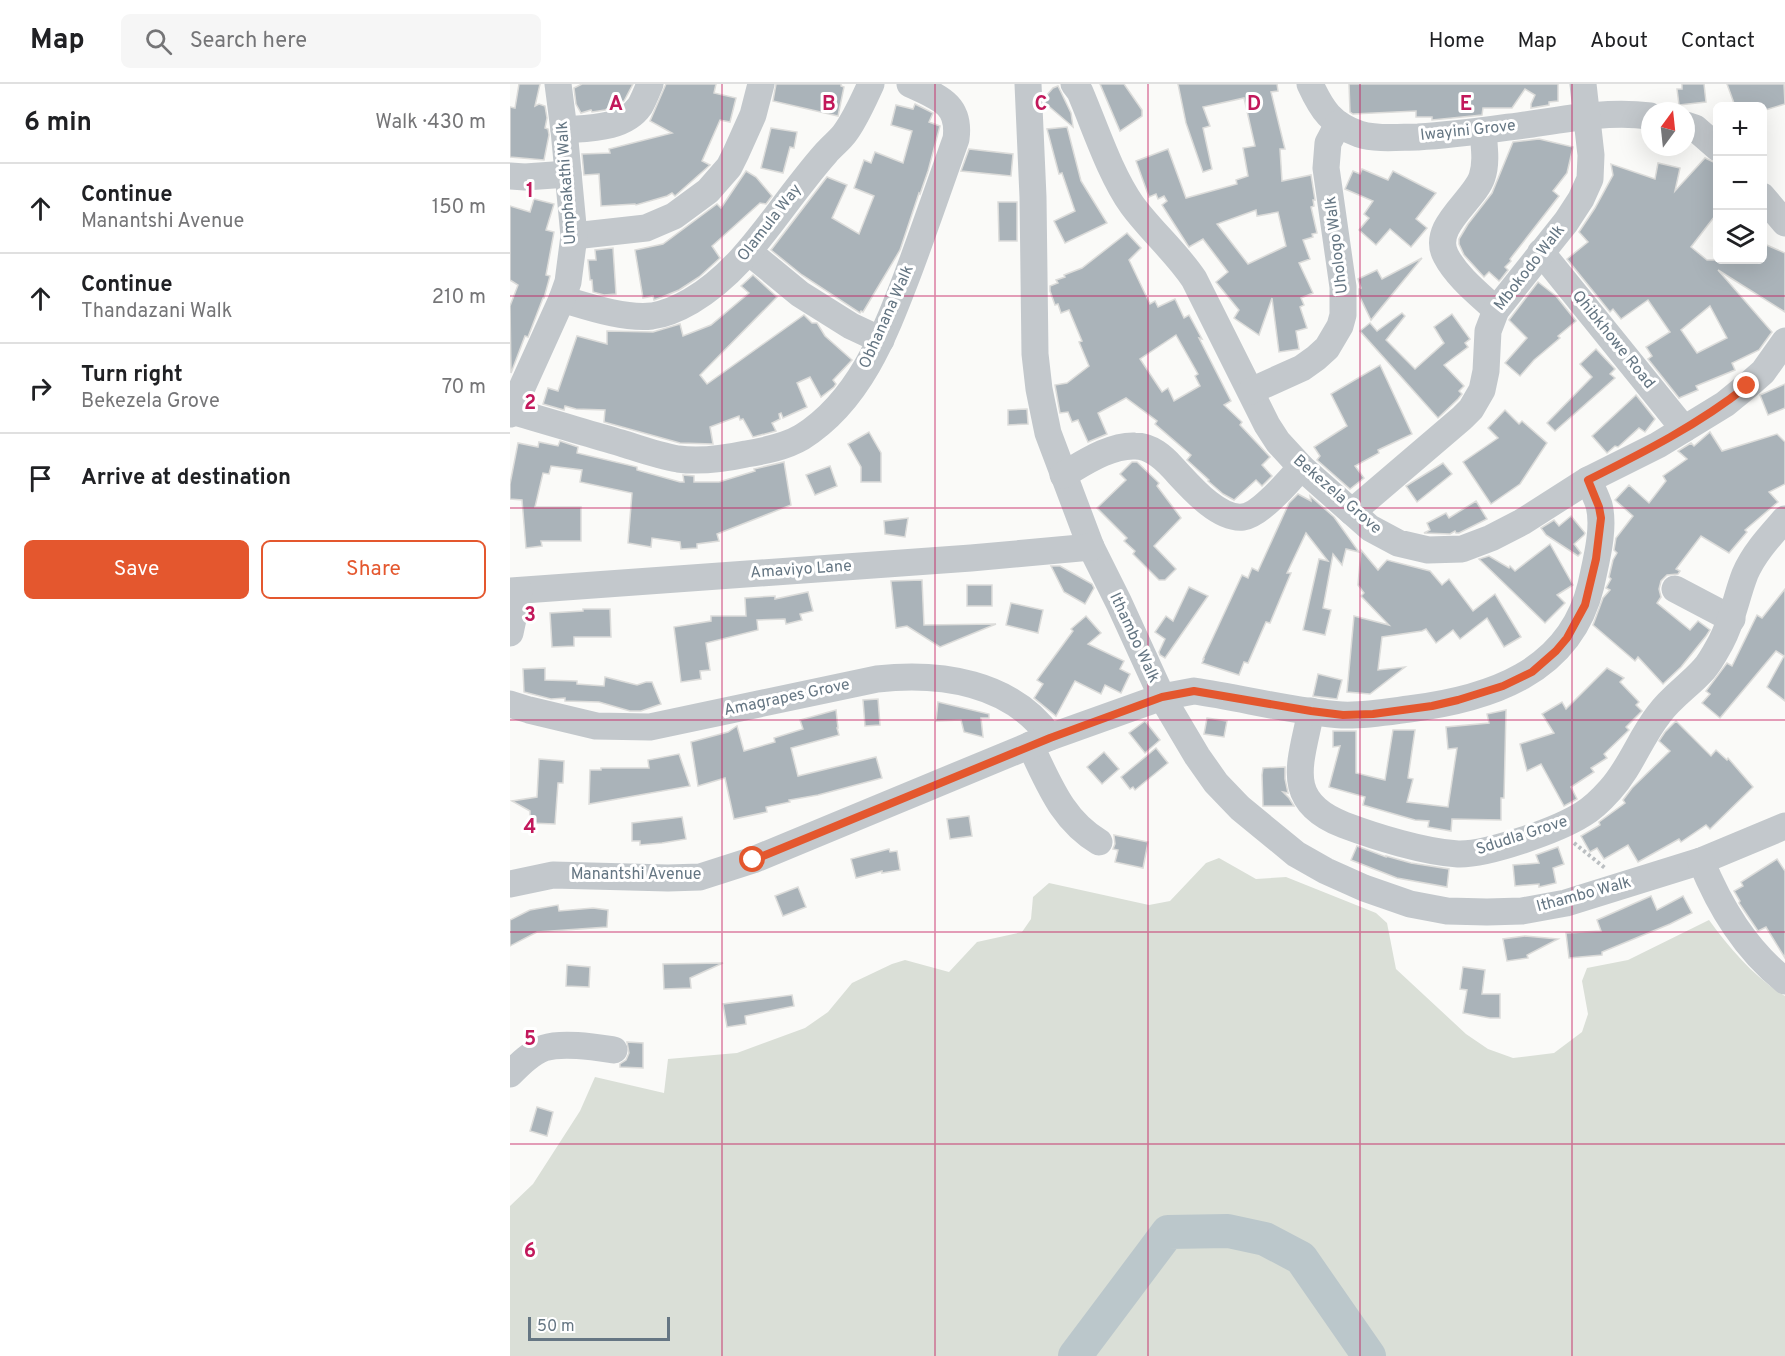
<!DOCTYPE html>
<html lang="en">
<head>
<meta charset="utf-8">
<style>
  body { margin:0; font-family:Overpass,sans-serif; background:#f6f6f6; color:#202124 }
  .controls { position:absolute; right:18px; top:18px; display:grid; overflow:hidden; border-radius:9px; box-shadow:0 6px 24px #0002 }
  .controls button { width:54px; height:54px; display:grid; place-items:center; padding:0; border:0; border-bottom:2px solid #e0e0e0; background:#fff; color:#202124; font:30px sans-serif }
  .compass { position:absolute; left:1131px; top:18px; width:54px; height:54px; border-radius:50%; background:#fff; box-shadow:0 6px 24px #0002; rotate:15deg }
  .scale { position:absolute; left:18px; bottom:15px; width:142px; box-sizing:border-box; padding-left:6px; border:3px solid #657683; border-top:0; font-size:16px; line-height:21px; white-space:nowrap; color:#657683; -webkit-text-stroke:4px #fff; paint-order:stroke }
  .stop { position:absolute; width:18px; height:18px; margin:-14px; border:4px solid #e4572e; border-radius:50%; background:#fff }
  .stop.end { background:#e4572e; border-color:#fff; box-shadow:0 2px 6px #0008 }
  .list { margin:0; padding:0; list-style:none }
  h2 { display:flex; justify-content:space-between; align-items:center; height:78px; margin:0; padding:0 24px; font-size:26px }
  h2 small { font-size:20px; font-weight:400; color:#757577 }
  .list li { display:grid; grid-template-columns:39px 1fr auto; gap:18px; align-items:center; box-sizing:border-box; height:90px; padding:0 24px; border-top:2px solid #e0e0e0 }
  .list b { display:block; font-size:22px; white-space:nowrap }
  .list p { margin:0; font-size:20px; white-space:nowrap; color:#757577 }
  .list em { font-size:20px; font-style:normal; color:#757577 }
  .actions { display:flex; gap:12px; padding:18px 24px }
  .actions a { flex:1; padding:14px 0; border:2px solid #e4572e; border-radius:9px; text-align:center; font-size:21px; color:#e4572e }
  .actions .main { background:#e4572e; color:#fff }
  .icon { flex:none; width:33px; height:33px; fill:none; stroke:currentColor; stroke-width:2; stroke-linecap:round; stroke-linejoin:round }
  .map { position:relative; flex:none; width:1275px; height:1272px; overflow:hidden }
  header { display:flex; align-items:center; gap:36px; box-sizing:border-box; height:84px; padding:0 30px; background:#fff; border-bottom:2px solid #e0e0e0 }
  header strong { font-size:28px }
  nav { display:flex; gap:33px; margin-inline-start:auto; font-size:21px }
  .search { width:420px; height:54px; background:#f6f6f6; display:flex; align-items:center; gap:15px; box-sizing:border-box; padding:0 21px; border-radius:9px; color:#757577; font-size:22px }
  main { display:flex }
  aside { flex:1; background:#fff }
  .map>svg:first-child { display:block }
</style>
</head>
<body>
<header>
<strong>Map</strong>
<div class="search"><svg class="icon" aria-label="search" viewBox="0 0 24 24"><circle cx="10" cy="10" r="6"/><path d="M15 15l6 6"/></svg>Search here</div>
<nav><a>Home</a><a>Map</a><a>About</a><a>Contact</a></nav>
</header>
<main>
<aside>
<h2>6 min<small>Walk · 430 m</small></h2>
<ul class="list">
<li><svg class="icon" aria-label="ahead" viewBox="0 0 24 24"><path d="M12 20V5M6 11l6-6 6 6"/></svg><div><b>Continue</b><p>Manantshi Avenue</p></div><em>150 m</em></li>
<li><svg class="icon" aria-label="ahead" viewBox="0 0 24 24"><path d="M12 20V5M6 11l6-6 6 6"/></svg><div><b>Continue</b><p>Thandazani Walk</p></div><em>210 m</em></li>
<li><svg class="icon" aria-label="right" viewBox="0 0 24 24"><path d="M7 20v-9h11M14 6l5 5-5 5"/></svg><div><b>Turn right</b><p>Bekezela Grove</p></div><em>70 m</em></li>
<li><svg class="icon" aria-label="arrive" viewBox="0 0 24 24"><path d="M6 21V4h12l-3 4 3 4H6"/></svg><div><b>Arrive at destination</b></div></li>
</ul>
<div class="actions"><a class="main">Save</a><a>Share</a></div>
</aside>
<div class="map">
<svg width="1275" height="1272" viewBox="0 0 1275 1272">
  <rect width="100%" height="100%" fill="#fafaf8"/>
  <!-- green -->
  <path fill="#dadfd7" d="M709 774 746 795 776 793 866 829 877 839 886 885 956 950 978 965 1003 974 1044 969 1072 948 1078 930 1072 897 1077 884 1118 876 1199 836C1220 865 1244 893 1275 912V1272H0V1122L23 1100 70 1027 85 993 154 1009 158 975 227 969 295 944 318 928 342 899 382 880 395 876 439 888 467 858 512 848 521 835 523 813 539 799 639 821 660 817 696 779Z"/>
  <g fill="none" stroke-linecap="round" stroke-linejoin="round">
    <!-- river -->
    <path stroke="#bbc7cb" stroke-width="34" d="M565 1272 658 1148 718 1147 755 1155 791 1174 859 1272"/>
  </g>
  <!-- building -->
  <g fill="#aab3b9" stroke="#dcdcda" stroke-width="1.5" fill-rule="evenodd">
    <path d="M9 0H30L25 22 29 20 35 22 37 34 35 44 38 45 39 51 34 76 0 73V23L5 24Z"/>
    <path d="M72 0H123L114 17 95 26 82 28 81 26 71 29 66 20 64 4Z"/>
    <path d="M156 0H206L204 9 226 14 220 38 210 36 192 77 200 81 165 112 162 109 157 112 126 121 125 120 91 122 89 90 74 91 72 70 100 69 99 65 162 49 140 37Z"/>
    <path d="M266 0H331V2L334 3 328 32 263 17Z"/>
    <path d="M590 0H614L632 26V32L610 47Z"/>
    <path d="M668 0H767L768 7 761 8 775 65H770L772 97 801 91 805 116H803L804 122 801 123 807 149 802 150 803 153 793 156 800 175 789 179 803 209 791 214 794 221 790 223 797 244 786 247 789 265 769 268 762 214 749 251 724 234 729 226 706 198 718 188 693 155 679 163 677 160 652 121 657 117 654 112 648 115 646 110 639 113 626 77 658 65 676 114 727 100 726 96 738 92 733 64 745 62 734 14 693 23 700 42 693 44 702 85 693 88 676 39ZM746 126 747 132 768 128 776 162 738 180 707 140Z"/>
    <path d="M839 0H1048V17L1039 18V21L1021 24V20L1025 11 1015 5 1002 24H973L972 31 922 36V33H906V27L843 30 840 28Z"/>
    <path d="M1172 0H1194L1196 18 1169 21 1167 5H1172Z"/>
    <path d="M1217 0H1274L1275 20 1252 27V22H1225Z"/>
    <path d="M548 2 561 29 563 43 535 19 536 12 543 4Z"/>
    <path d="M405 20 423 29 419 38 430 42 418 87 410 110 409 109 390 166 353 228 351 227 350 229 292 191 261 166 317 93 337 101 322 134 349 150 364 112 344 104 354 76 361 79 365 68 393 79 402 47 381 41 386 21 403 25Z"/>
    <path d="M557 43 571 97 597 139 555 159 544 137 565 127 552 89 549 90 537 45Z"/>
    <path d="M261 44 287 48 284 64 280 63 273 89 251 84Z"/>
    <path d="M1029 55 1063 63 1057 89 1043 107 1049 112 1000 175 1001 177 995 183 998 186 991 195 989 197 979 188 974 193 954 171 949 160V155L958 140 982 109 1003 58Z"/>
    <path d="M459 65 503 70 501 92 451 87Z"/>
    <path d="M1195 74 1208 80V128L1181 163 1197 176H1252V159L1275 169V228L1208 186 1262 248 1249 266 1222 279 1225 286 1186 302 1188 306 1169 314 1138 275 1142 272 1136 263 1160 248 1138 216 1111 235 1103 225 1100 228 1057 175 1078 158 1069 148 1085 124 1103 91 1101 80 1145 95 1148 79 1170 84 1165 107ZM1200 222 1217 254 1187 269 1171 246Z"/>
    <path d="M852 85 878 96 883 87 926 109 906 135 917 144 901 163 880 145 866 161 849 146 859 134 854 130 863 117 835 105 843 87 850 90Z"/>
    <path d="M236 87 246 93 262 112 256 120 250 119 202 162 210 174 189 193 169 206 152 213 144 216 143 212 133 214 125 166 153 160 207 120 211 124Z"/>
    <path d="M24 115 44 120 36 146 44 148 36 191 40 192 34 214H33L18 253 15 252 1 289 0 222 8 201 0 196V122L20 128Z"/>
    <path d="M488 118H507V157H489Z"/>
    <path d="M617 149 631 164 619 176 640 220 645 217 648 223 665 215 674 234 679 231 692 255 689 254 721 317 714 321 732 338 730 341 760 373 752 381 762 392 752 402 746 396 724 416 713 410 698 397 699 396 677 376 681 371 645 340 647 337 616 314 588 329 597 350 578 358 568 336 562 338 558 328 550 329 545 301 557 299 579 282 569 258 572 257 559 226 551 229 548 220 545 221 540 207V202L548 199 546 196 555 193 554 191 572 184ZM666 251 688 290 685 292 690 302 664 317 658 304 652 308 630 275Z"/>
    <path d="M103 164 106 210 94 211 83 208 82 196H80L78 176H86L85 166Z"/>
    <path d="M912 174 861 236 849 211V205L851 204 848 195 867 186 872 195Z"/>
    <path d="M243 191 267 213 190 291 197 300 294 231 302 239H307L315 252 342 276 323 296 326 300 324 303 311 313 300 293 287 299 297 323 273 334 271 329 269 330 270 335 262 339 266 347 243 353 233 335 230 336 229 332 200 343 203 360 170 359 94 338 95 326 66 325 55 322 54 326 33 320 38 304 48 307 67 252 97 260V247L143 248 170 240 173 252 201 241 239 209 231 202Z"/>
    <path d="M1028 198 1046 212 1066 237 1048 252 1050 254 1024 276 1010 292 995 279 1017 254 999 236Z"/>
    <path d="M892 229 895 232 876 256 905 285 934 259 924 243 942 230 960 255 955 259 958 263 934 281 954 302 949 307 952 310 948 315 928 334 850 247 860 239 867 247Z"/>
    <path d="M1086 265 1105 285 1100 290 1105 294 1045 347 1037 339 1082 293 1070 280Z"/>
    <path d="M870 281 902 350 868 366 869 369 845 382 854 394 840 405 807 376 810 372 804 363 837 342 821 310Z"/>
    <path d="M1275 300V324L1258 331 1250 311Z"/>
    <path d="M1126 311 1145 335 1135 348 1129 344 1108 363 1105 362 1097 369 1082 352Z"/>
    <path d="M517 325 518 340 498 341V326Z"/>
    <path d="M995 326 1009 340 1012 337 1037 359 1010 400 981 420 953 378 988 354 978 344Z"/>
    <path d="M359 348 371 369V398H351V383L338 360Z"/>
    <path d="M1200 348 1212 367 1267 350 1275 358V400L1259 408 1268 418 1235 446 1237 448 1219 469 1191 452 1166 485 1170 487 1168 490 1157 491 1151 497 1149 505 1151 513 1147 519 1180 546 1188 537 1200 546 1196 552 1171 583 1153 600 1128 573 1125 577 1083 541 1093 514 1100 506 1096 504 1101 495 1099 493 1103 476 1107 469 1104 466 1106 454 1123 432 1105 416 1119 401 1139 419 1156 397 1153 392 1177 375 1168 367 1181 359 1184 362Z"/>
    <path d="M50 357 68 363 67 369 127 383V386L170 398H174L173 391 184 392V398H209L245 387 244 385 274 378 281 421 207 450 209 457 187 460V464L171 465 170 458 142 454 141 463 118 459 122 409 70 398 72 386 41 382 39 390 33 389 25 423H71V457H31L32 462 16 464 12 416 0 415V400L8 359 28 363 29 358 48 362Z"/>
    <path d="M622 378H627L649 399 647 402 671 434 644 462 666 485 655 496H649L623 470 625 467 614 457 617 454 587 424 616 396 610 390Z"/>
    <path d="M933 379 942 390 907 418 896 402Z"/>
    <path d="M320 382 327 402 305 411 296 391Z"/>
    <path d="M788 410 801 417 800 412 824 433 849 468 836 465 832 481 823 470 813 524 821 526 815 551 793 546 809 475 818 477 796 449 777 489H781L760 539 756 538 738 579 734 578 729 591 692 579 694 575H693L732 491 738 494 742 484 748 487 779 419Z"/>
    <path d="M966 417 977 435 949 449H946L945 447 940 450 914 449 920 446 917 439 936 429 939 434Z"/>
    <path d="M1061 432 1075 449 1074 451 1064 460 1071 469 1068 472 1036 451 1031 444 1044 436 1049 442Z"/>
    <path d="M398 434 395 453 375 450 374 437Z"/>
    <path d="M1040 460 1063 501 1047 511 1055 519 1035 539 969 475 979 472 999 484 1000 482 1005 487Z"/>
    <path d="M851 466 868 486 877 476 920 487 932 501 939 495 963 527 985 510 1011 553 994 563 977 534 950 555 943 546 926 559 916 545 912 547 872 553 868 586 895 583 860 610 837 608 844 532 879 541 851 512 854 509 848 501Z"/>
    <path d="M541 482H550L582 500 584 504 575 520 554 508Z"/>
    <path d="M412 496 414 541 486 540 430 563 397 542 386 544 381 497Z"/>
    <rect x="457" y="501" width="25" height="21"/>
    <path d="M679 503 698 512 655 574 650 571 649 568 655 555 645 548 656 532 663 537Z"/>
    <path d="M1275 505V617L1257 603 1274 572 1266 567 1210 634 1192 619 1200 610 1196 607 1217 579 1222 582 1247 531 1252 534Z"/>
    <path d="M298 508 303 527 290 530 292 536 276 540 275 535 247 536 248 546 196 559 200 586 190 587 191 595 171 598 164 543 201 537V532H236L235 514 265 512V515Z"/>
    <path d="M501 519 533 526 528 549 496 541Z"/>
    <path d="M73 525H100L101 553H64V562L42 563 40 529 73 527Z"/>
    <path d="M576 532 591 549 578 560 614 577 610 585 620 590 611 609 595 601 591 610 565 597 546 632 524 614 533 600 527 596 563 547 561 545Z"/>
    <path d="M35 584V596L67 597V600L94 602 95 593 127 601 136 598H142L151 620 131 627H120L89 618 55 617V614L41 615 14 608 13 585Z"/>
    <path d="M1097 584 1114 594 1110 598 1129 618 1126 621 1132 627 1116 643 1119 646 1094 670 1097 674 1081 684 1084 688 1061 703 1067 715 1054 722 1031 680 1017 687 1010 660 1044 649 1032 630 1052 618 1056 625Z"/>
    <path d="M808 590 832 596 827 615 803 612Z"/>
    <path d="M368 615 370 641 355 642 353 616Z"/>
    <path d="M428 618 479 630V634H471L473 653 454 648 451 636 426 637Z"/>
    <path d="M326 626 328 644H327L329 651 281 664 288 692 366 673 372 694 308 711 279 716 280 718 256 723 257 728 224 735 215 694 188 702 181 658 218 648 227 642 234 667 265 658 264 654 293 645 290 636Z"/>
    <path d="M996 626 994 714H991V736L942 735 941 747 918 743 919 737 905 736 853 721 855 713 819 703 830 662 823 663V647H846V689L875 696 883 646H905L898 694 903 695 897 718 938 723 947 664 938 665 936 643 979 639 977 630Z"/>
    <path d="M697 634 717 637 714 653 694 650Z"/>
    <path d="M635 637 650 656 635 669 619 649Z"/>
    <path d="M1166 637 1201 672 1206 666 1217 676 1218 674 1243 703 1200 745 1196 741 1171 758 1169 755 1128 778 1118 761 1094 775 1087 764 1080 768 1071 752 1090 741 1089 738 1115 719 1113 716 1122 704 1160 667 1149 657 1155 648Z"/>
    <path d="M646 664 658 679 625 706 623 703 620 705 611 693Z"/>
    <path d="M594 668 609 685 592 700 577 683Z"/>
    <path d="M169 670 180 702 79 720 80 686H91V684H139L138 676Z"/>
    <path d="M29 675 54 677 53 699H48L45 740 20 739V727L2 717 27 713Z"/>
    <path d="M775 683V695L778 709 773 708 779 714 784 722H753L752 691 753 684Z"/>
    <path d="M459 732 462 752 440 755 437 735Z"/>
    <path d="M172 733 176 755 152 759 130 761V757H122V739Z"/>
    <path d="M604 751 638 758 633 784 605 778 608 766 603 765 605 760Z"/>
    <path d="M847 762 876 773V772L901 779 939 785 937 803 887 794 841 776Z"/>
    <path d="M1048 763 1054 780 1043 784 1046 799 1029 803V800L1005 802 1003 781 1029 779 1026 771Z"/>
    <path d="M379 765 380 768 387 767 390 786 372 789V787L346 794 341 775Z"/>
    <path d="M1267 775 1275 787V874L1256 843 1248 847 1229 819 1230 817 1224 807 1233 802 1231 798Z"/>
    <path d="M288 803 296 823 273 832 265 812Z"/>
    <path d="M1141 812 1147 826 1173 812 1182 829 1160 840 1092 868V871L1059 874 1056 849 1091 847 1087 836Z"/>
    <path d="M48 821 49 827 83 824 98 826 97 843 27 848 0 862V836L20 826Z"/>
    <path d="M1015 852 1048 855 1017 871 1018 874 997 877 993 855Z"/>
    <path d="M213 879 180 894 181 904 154 905 153 880Z"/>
    <path d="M57 881 80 883 79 903 56 902Z"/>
    <path d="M953 883 975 886 972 910H990V934H980L953 929 957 906 950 905Z"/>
    <path d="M282 911 284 922 235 932 236 940 217 943 213 920Z"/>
    <path d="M117 958 133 959V984L110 983V980L116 976 119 969Z"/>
    <path d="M27 1023 43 1028 37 1052 20 1047Z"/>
  </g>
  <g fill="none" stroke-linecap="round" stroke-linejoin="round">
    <!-- path -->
    <path stroke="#bbbfc2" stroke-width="4" stroke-dasharray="3 3" stroke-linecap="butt" d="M1064 759 1095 784"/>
    <!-- minor -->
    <g stroke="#c3c8cc" stroke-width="27">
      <path d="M518 0 523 113 525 270 529 305 538 349 581 463 609 519 652 613 687 672 706 699 730 724 786 770 816 787 854 804 900 820 937 827 977 828 1012 827 1056 819 1191 777 1275 742"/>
      <path d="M564 0 570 8C585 43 600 90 622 121 641 147 666 168 684 195L757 341 768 358 791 383 860 444 888 459 918 466 952 465 981 454 1012 438 1078 396 1148 361 1215 320 1237 302 1253 288 1275 257"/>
      <path d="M800 0C812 26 821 40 849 50 867 56 890 53 908 53 947 51 984 45 1022 40 1061 34 1100 27 1140 32"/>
      <path d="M1176 41 1185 44 1208 64"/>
      <path d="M54 46C79 44 114 45 130 22 134 15 137 7 140 0"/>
      <path d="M973 47C974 62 977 78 972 93 964 117 920 143 936 172 947 193 969 210 986 226"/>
      <path d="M0 92 15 93 58 90"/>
      <path d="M1252 112 1275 139"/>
      <path d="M64 152 136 144 164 132 198 107 219 83 226 69 243 31 251 0"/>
      <path d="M239 168 290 210 341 242 371 256"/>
      <path d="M1031 168 1174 345"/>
      <path d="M52 215C79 223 114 235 142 232 156 230 169 224 181 217 230 188 258 141 293 97 300 88 308 78 316 69 322 62 330 56 335 49 346 34 353 17 361 0"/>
      <path d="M741 307 792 284 806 274 817 264 830 242 833 231V203L816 84 818 59 828 40"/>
      <path d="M2 327C38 338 74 348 111 359 130 365 149 372 168 375 191 378 213 375 236 370 254 367 275 363 292 353 349 317 374 252 397 192 414 147 430 100 446 55 451 19 427 13 400 0"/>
      <path d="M0 330 52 215 58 198 64 152 54 46 48 0"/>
      <path d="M553 391C574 379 600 361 625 362 641 362 653 373 663 384 679 401 708 436 733 433 750 431 780 396 791 383"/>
      <path d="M842 428 952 334 961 325 972 306 976 287 978 247 986 226 1056 138 1071 115 1080 95 1081 71 1073 0"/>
      <path d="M1165 505 1222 535"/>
      <path d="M0 507 461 474 581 463"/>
      <path d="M0 549 9 507"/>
      <path d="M0 620 19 626 86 642 140 643 367 595C430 588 501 598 540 653"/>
      <path d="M801 627C791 679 772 717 834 741 866 753 914 768 948 770 977 771 1048 746 1073 730 1083 724 1092 715 1100 706 1121 683 1130 654 1149 630 1161 613 1180 601 1194 585 1201 577 1206 567 1211 558 1223 536 1226 513 1235 490 1244 469 1260 452 1275 435"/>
      <path d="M520 661C539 699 551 735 589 758"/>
      <path d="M1191 777C1210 823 1235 865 1275 897"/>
      <path d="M0 800 43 791 158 794 190 793 243 776 540 653 652 613 684 607C733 614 783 628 832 631 854 632 877 628 899 625 979 615 1060 589 1081 501 1086 477 1095 445 1089 421 1086 412 1082 404 1078 396"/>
      <path d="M0 990C10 980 21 969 34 964 53 958 84 963 104 966"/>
    </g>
  </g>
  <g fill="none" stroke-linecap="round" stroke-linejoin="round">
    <!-- route -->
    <path stroke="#e4572e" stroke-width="8" d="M243 776 540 654 652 613 684 607 801 627 833 631 863 630 922 622 948 616 993 602 1022 588 1046 567 1057 554 1075 521 1086 475 1091 434 1089 423 1078 396C1134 368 1188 341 1237 302"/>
  </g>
  <!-- grid -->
  <path fill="none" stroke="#c2185b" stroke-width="1.5" stroke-opacity="0.55" d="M212 0V1272M425 0V1272M638 0V1272M850 0V1272M1062 0V1272M0 212H1275M0 424H1275M0 636H1275M0 848H1275M0 1060H1275"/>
  <g text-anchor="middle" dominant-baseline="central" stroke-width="6" stroke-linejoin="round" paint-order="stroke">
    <!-- street labels -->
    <g font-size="16" fill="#657683" stroke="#fff">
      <text transform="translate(958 47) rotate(-6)">Iwayini Grove</text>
      <text transform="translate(57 99) rotate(-94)">Umphakathi Walk</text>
      <text transform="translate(260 139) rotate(-52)">Olamula Way</text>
      <text transform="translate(827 161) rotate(-97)">Uhologo Walk</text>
      <text transform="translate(1020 184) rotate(-52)">Mbokodo Walk</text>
      <text transform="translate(377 233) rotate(-66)">Obhanana Walk</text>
      <text transform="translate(1103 256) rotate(51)">Qhibkhowe Road</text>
      <text transform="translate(827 411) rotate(41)">Bekezela Grove</text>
      <text transform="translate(291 486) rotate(-4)">Amaviyo Lane</text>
      <text transform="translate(624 554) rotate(65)">Ithambo Walk</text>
      <text transform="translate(277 614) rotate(-12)">Amagrapes Grove</text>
      <text transform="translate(1012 752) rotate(-18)">Sdudla Grove</text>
      <text x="126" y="791">Manantshi Avenue</text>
      <text transform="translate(1074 811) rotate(-15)">Ithambo Walk</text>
    </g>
  </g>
  <g font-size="20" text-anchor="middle" font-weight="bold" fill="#c2185b" stroke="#fff" stroke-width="6" stroke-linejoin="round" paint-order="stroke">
    <text x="106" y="26">A</text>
    <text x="319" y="26">B</text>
    <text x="531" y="26">C</text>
    <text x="744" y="26">D</text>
    <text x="956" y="26">E</text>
    <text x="20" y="113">1</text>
    <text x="20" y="325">2</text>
    <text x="20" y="537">3</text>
    <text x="20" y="749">4</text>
    <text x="20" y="961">5</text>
    <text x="20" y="1173">6</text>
  </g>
</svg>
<div class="controls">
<button>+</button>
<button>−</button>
<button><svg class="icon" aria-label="layers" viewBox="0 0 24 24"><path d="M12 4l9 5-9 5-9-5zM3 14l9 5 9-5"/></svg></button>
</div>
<svg class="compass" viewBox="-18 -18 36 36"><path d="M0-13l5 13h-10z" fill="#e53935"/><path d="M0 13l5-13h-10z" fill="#757577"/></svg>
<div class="scale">50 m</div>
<div class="stop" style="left:243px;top:776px"></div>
<div class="stop end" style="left:1237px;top:302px"></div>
</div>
</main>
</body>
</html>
